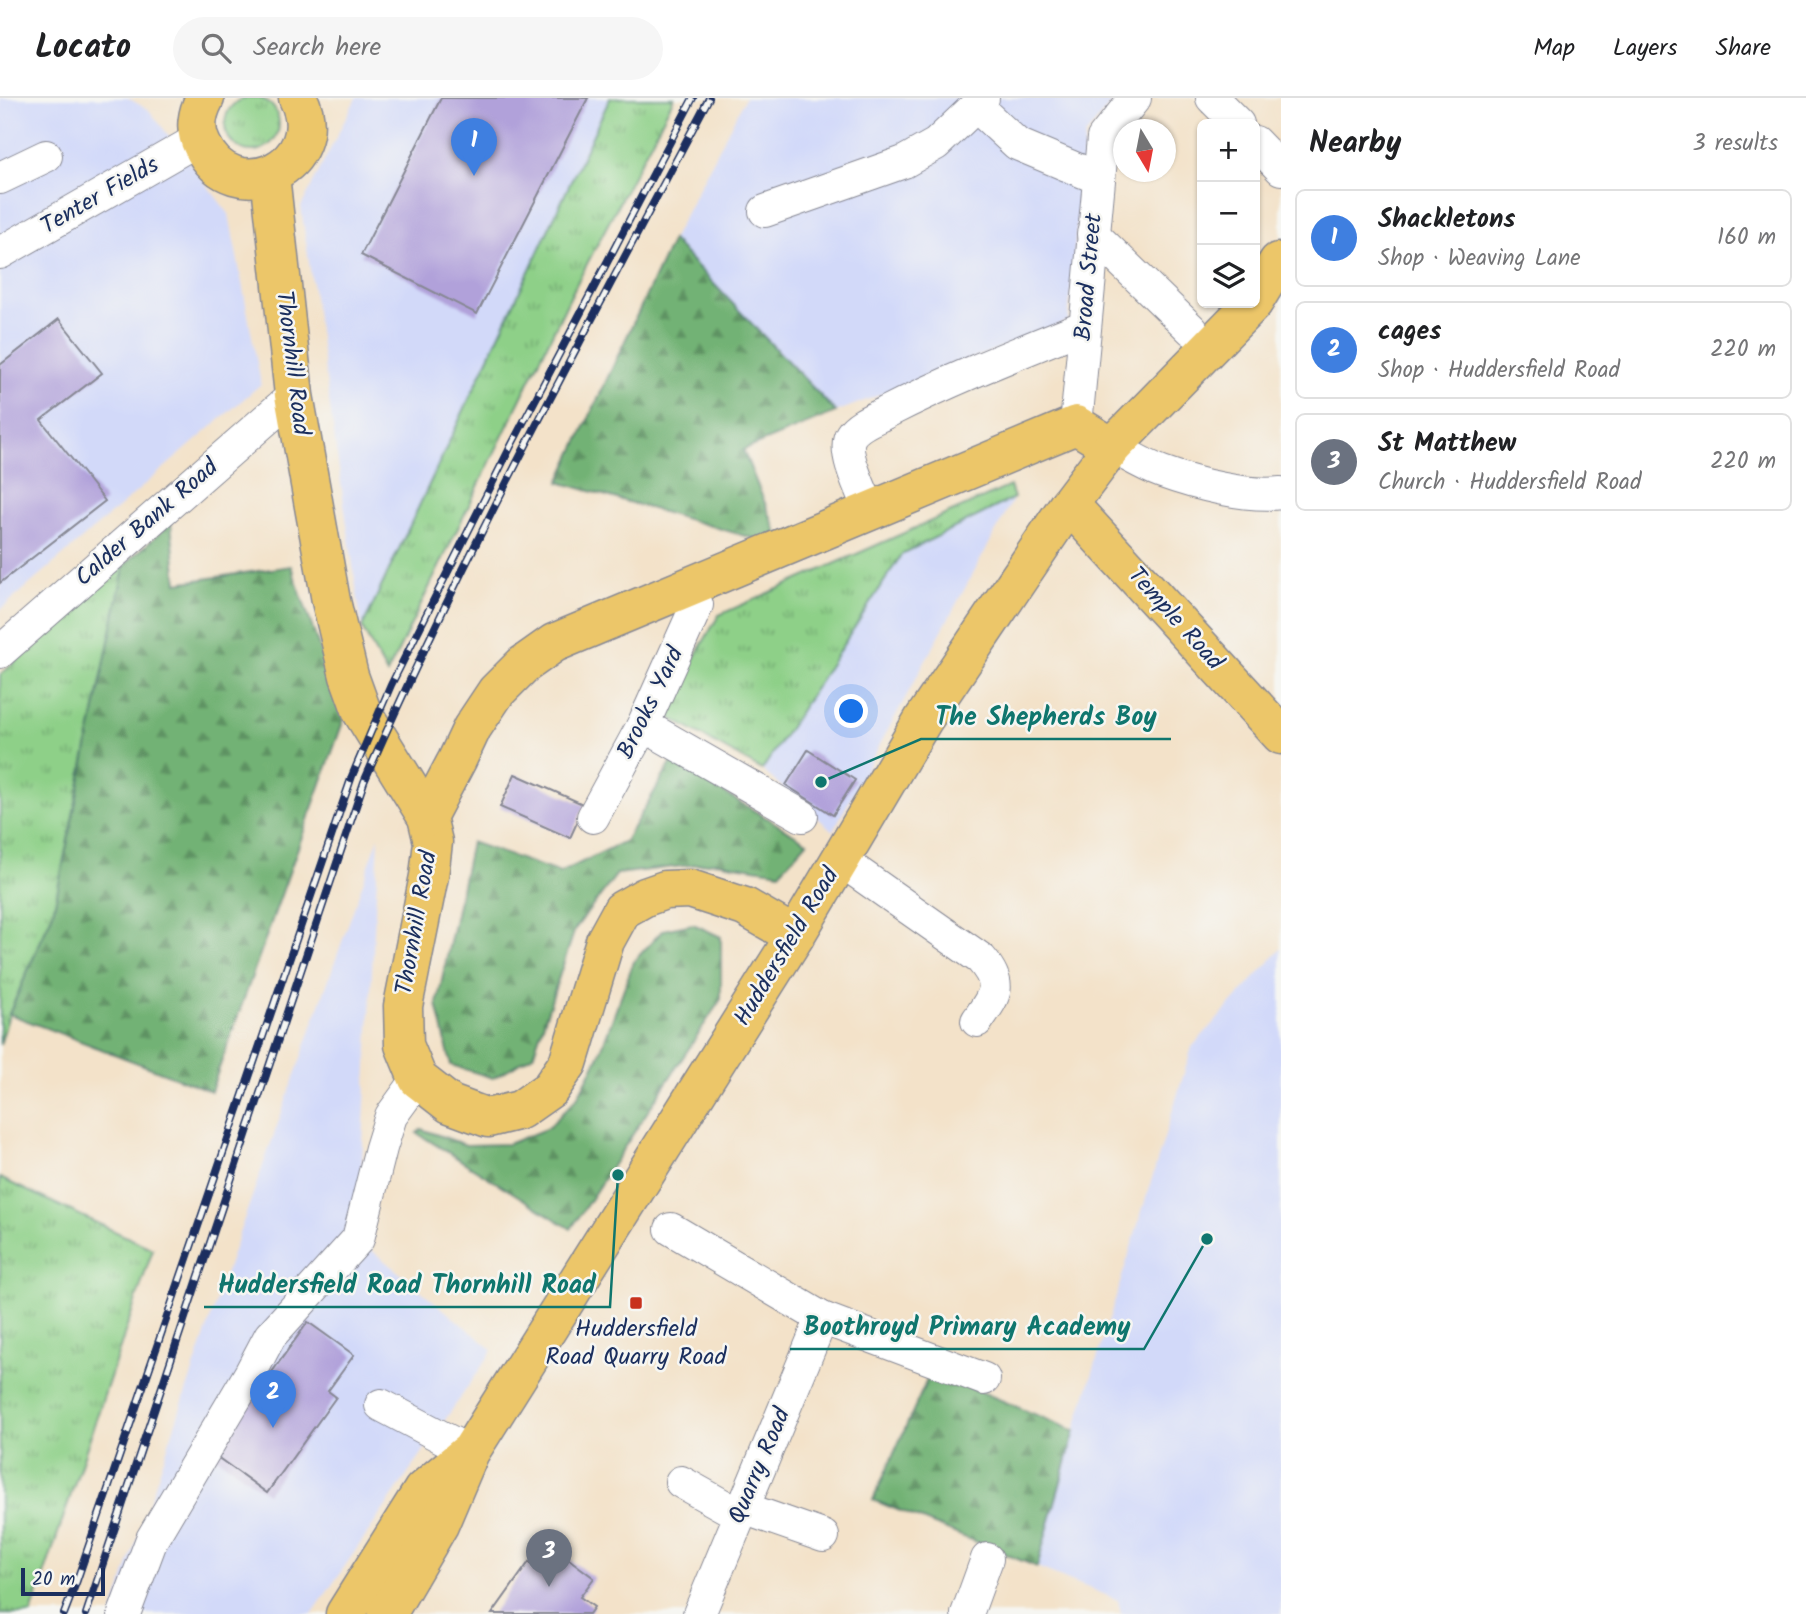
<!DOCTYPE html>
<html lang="en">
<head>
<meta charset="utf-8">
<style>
  body { margin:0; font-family:Kalam,sans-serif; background:#f6f6f6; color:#202124 }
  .controls { position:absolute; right:21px; top:21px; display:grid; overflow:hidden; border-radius:10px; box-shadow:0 2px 5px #0004 }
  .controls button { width:63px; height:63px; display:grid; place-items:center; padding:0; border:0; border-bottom:2px solid #e0e0e0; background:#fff; color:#202124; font:35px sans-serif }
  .compass { position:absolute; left:1113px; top:21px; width:63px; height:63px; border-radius:50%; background:#fff; box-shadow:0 2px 5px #0004; rotate:170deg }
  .scale { position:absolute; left:21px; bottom:18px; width:84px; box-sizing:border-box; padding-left:7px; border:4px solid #1b2f5e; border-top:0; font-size:19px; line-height:24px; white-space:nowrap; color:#1b2f5e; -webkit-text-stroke:5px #f6f6f2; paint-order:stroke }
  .you { position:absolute; left:852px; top:614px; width:24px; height:24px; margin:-18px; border:5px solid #fff; border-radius:50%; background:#1a73e8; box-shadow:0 0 0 10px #1a73e833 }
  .badge { display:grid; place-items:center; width:46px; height:46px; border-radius:50%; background:#1a73e8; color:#fff; font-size:23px; font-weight:700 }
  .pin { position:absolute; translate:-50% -58px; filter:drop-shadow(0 2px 4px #0008) }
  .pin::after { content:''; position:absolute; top:37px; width:24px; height:21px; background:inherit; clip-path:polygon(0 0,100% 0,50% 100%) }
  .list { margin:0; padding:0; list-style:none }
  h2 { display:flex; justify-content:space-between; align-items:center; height:91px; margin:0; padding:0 28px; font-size:30px }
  h2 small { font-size:23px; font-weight:400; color:#757577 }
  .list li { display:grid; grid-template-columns:46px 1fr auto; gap:21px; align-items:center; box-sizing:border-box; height:98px; margin:0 14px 14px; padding:0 14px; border:2px solid #e0e0e0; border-radius:10px }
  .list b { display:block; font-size:26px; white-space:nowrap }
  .list p { margin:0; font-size:23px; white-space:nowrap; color:#757577 }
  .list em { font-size:23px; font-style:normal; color:#757577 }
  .icon { flex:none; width:38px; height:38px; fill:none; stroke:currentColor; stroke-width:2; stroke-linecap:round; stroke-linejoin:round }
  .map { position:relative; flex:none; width:1281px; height:1516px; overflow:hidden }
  header { display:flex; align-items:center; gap:42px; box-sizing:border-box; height:98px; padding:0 35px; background:#fff; border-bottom:2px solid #e0e0e0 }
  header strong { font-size:33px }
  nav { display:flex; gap:38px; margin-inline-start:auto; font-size:24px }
  .search { width:490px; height:63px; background:#f6f6f6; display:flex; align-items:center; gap:18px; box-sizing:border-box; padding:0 24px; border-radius:38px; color:#757577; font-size:26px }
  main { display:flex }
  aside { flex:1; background:#fff }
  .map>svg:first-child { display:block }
</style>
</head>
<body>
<header>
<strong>Locato</strong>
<div class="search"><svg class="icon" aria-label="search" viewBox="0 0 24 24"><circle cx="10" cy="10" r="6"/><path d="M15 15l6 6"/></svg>Search here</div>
<nav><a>Map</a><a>Layers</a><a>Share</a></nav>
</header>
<main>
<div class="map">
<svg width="1281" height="1516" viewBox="0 0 1281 1516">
  <defs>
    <pattern id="grass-tufts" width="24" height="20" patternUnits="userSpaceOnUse" patternTransform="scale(1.75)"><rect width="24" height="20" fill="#8ed088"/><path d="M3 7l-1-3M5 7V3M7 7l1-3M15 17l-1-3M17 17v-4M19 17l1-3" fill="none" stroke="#73a972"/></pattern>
    <pattern id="forest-firs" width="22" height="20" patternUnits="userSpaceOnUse" patternTransform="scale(1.75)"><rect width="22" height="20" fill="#72b274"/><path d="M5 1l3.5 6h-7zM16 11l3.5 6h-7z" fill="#5d9162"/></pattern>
  </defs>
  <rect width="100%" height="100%" fill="#f6f6f2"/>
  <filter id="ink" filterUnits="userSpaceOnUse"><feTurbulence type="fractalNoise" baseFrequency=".0143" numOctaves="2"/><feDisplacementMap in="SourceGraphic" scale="14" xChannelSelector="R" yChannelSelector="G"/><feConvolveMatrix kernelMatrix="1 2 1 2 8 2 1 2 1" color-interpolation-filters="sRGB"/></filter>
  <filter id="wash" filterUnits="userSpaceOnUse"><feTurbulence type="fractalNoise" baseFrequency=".00686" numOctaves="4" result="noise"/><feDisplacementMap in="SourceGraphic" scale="28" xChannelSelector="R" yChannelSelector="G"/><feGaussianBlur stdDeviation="1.57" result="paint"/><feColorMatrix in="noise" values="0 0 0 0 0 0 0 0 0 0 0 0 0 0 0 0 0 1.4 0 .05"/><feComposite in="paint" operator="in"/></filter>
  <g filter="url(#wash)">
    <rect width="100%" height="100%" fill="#f3e2c9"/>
    <!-- built -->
    <g fill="#d2d9f9">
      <path d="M0 0H128L149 12 229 116 261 286 0 512Z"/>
      <path d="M356 0H610L362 530 301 109Z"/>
      <path d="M745 0H1115L1085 38 1068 223 836 314 672 142Z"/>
      <path d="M1014 400 833 733 762 672 902 455Z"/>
      <path d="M379 739 358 1141 493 1252 312 1516H112L236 1144Z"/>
      <path d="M1281 851V1516H1121L1118 1502 1037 1469 1075 1333 1192 949Z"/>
    </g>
    <!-- grass -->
    <g fill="url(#grass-tufts)" stroke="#548073" stroke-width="2">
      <circle cx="252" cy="26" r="27"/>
      <path d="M610 0H674L577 185 387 576 362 530Z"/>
      <path d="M1010 388 1014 400 902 456 762 672 662 615 719 517Z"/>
      <path d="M125 466 53 815 9 916 0 947V577Z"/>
      <path d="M0 1080 153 1151 31 1516H0Z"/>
    </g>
    <!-- forest -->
    <g fill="url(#forest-firs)" stroke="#467069" stroke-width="2">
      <path d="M672 142 836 314 743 352 783 449 559 384Z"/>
      <path d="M171 425 177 485 291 468 344 621 211 993 9 916 53 815 125 466Z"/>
      <path d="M672 664 807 744 780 774 715 764 617 776 575 831 533 957 493 980 451 967 437 906 471 744 560 775 625 743Z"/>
      <path d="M693 826 721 839V901L571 1131 417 1035 421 1031 466 1047 508 1046 548 1030 577 1000 598 960 634 863 663 832Z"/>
      <path d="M931 1273 1075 1333 1037 1469 873 1402Z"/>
    </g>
    <g id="blocks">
      <!-- building -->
      <g fill="#b1a1da">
        <path d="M441 0H588L477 216 361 157Z"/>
        <path d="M59 221 102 275 41 322 105 403 0 485V267Z"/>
        <path d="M808 652 855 682 833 717 786 687Z"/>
        <path d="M515 676 585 707 570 740 500 709Z"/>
        <path d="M308 1224 354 1257 328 1293 336 1299 267 1395 213 1356Z"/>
        <path d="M566 1459 594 1480 580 1499 594 1509 589 1516H492L529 1464 551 1480Z"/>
      </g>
    </g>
  </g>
  <g filter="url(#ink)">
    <use href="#blocks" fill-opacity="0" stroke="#878894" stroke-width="2"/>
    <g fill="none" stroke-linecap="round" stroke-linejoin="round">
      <defs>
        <g id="minor">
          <path d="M983 0 976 8 1017 46 1098 80"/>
          <path d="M1212 0 1238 26"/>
          <path d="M1255 44 1281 71"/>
          <path d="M0 80 46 58"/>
          <path d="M765 113 904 64 936 46 976 8"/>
          <path d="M1093 136 1192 232"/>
          <path d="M0 155 199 41"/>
          <path d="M1076 327 1103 40 1135 0"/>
          <path d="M1112 349C1128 357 1145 368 1162 374 1195 386 1246 399 1281 395"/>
          <path d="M870 413C863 396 841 353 851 337 858 326 876 320 887 314 951 281 1018 255 1085 228"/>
          <path d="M0 554 294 297"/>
          <path d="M643 627 802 718"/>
          <path d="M593 719 643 627 697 507 689 489"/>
          <path d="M840 762 981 861C1004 888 995 897 977 923"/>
          <path d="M671 1131 822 1220 984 1281"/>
          <path d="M381 1307 470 1354"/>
          <path d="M681 1384 740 1417"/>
          <path d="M743 1410 823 1438"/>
          <path d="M124 1516 152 1441 250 1276 270 1238 358 1141 381 1050 391 1018 418 981"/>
          <path d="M699 1516 822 1220"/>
          <path d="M967 1516 987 1461"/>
        </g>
        <g id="major">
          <path d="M205 0C197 15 194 32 202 47 233 114 331 67 298 0"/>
          <path d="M270 77 294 297 331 503 349 578 362 614 427 719 433 744 429 778 403 908 404 947 418 981 450 1006 488 1020 520 1012 550 991 568 965 605 843 622 812 645 799 665 792 690 791 745 809 795 838"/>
          <path d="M1069 406 1281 637"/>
          <path d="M427 719 457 662 472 630 496 594 523 567 554 545 1076 327 1112 349"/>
        </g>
        <g id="highway">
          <path d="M1255 202 1278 164"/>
          <path d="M345 1516 423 1392 465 1357"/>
          <path d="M387 1516 439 1427 470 1354 795 838 923 622 1069 406 1112 349 1253 205"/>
        </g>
      </defs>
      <!-- minor casing -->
      <use href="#minor" stroke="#878894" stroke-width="34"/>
      <!-- major casing -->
      <use href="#major" stroke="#878894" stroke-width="41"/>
      <!-- highway casing -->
      <use href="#highway" stroke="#878894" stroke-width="41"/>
      <!-- minor -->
      <use href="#minor" stroke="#fff" stroke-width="32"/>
      <!-- major -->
      <use href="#major" stroke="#ecc669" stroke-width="38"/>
      <!-- highway -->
      <use href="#highway" stroke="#ecc669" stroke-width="38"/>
      <defs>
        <g id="rail">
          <path d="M64 1516 77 1482 352 678 391 587 511 348 693 0"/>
          <path d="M86 1516 364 684C466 450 590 226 709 0"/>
        </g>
      </defs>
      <!-- rail casing -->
      <use href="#rail" stroke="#1b2f5e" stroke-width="8"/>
      <!-- rail -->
      <use href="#rail" stroke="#f6f6f2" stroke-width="5" stroke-dasharray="16" stroke-linecap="butt"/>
    </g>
  </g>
  <!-- markers -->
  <rect fill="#c8321e" stroke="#f6f6f2" stroke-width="2.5" x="629" y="1198" width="14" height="14" rx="3.5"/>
  <g text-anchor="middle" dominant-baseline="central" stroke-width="5" stroke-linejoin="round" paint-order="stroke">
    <!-- street labels -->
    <g font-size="24" fill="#1b2f5e" stroke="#f6f6f2">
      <text transform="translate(100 98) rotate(-30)">Tenter Fields</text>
      <text transform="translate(1089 179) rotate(-85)">Broad Street</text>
      <text transform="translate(292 265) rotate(83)">Thornhill Road</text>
      <text transform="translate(147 425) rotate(-41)">Calder Bank Road</text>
      <text transform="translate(1175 521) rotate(48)">Temple Road</text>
      <text transform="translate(651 605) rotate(-64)">Brooks Yard</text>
      <text transform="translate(417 825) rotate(-80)">Thornhill Road</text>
      <text transform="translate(787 849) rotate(-59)">Huddersfield Road</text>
      <text transform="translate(760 1368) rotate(-67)">Quarry Road</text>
    </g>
    <!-- poi labels -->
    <g font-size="24" fill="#1b2f5e" stroke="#f6f6f2">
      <text x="636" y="1231">Huddersfield<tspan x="636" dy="28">Road Quarry Road</tspan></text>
    </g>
  </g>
  <!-- callouts -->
  <path fill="none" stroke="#0f766e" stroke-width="2.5" d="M821 684L921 641H1171M618 1077L610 1209H204M1207 1141L1144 1251H790"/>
  <g fill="#0f766e" stroke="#f6f6f2" stroke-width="2.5">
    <circle cx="821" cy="684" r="7"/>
    <circle cx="618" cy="1077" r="7"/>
    <circle cx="1207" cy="1141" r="7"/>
  </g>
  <g font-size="26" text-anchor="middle" font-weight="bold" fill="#0f766e" stroke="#f6f6f2" stroke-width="5" stroke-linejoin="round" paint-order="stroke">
    <text x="1046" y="627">The Shepherds Boy</text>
    <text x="407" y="1195">Huddersfield Road Thornhill Road</text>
    <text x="967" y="1237">Boothroyd Primary Academy</text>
  </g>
</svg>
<div class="controls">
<button>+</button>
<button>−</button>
<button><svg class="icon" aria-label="layers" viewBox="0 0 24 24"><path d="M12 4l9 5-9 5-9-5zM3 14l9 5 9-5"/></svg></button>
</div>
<svg class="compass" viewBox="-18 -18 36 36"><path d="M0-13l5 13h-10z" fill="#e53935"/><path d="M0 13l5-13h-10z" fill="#757577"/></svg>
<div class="scale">20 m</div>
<div class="you"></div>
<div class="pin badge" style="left:474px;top:78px;background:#3f7fe0">1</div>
<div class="pin badge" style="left:273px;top:1330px;background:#3f7fe0">2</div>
<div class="pin badge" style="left:549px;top:1489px;background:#6b7280">3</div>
</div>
<aside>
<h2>Nearby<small>3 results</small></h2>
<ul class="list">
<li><span class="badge" style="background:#3f7fe0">1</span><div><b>Shackletons</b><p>Shop · Weaving Lane</p></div><em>160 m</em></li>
<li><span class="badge" style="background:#3f7fe0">2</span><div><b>cages</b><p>Shop · Huddersfield Road</p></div><em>220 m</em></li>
<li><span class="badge" style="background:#6b7280">3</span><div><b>St Matthew</b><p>Church · Huddersfield Road</p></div><em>220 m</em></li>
</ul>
</aside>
</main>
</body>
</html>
